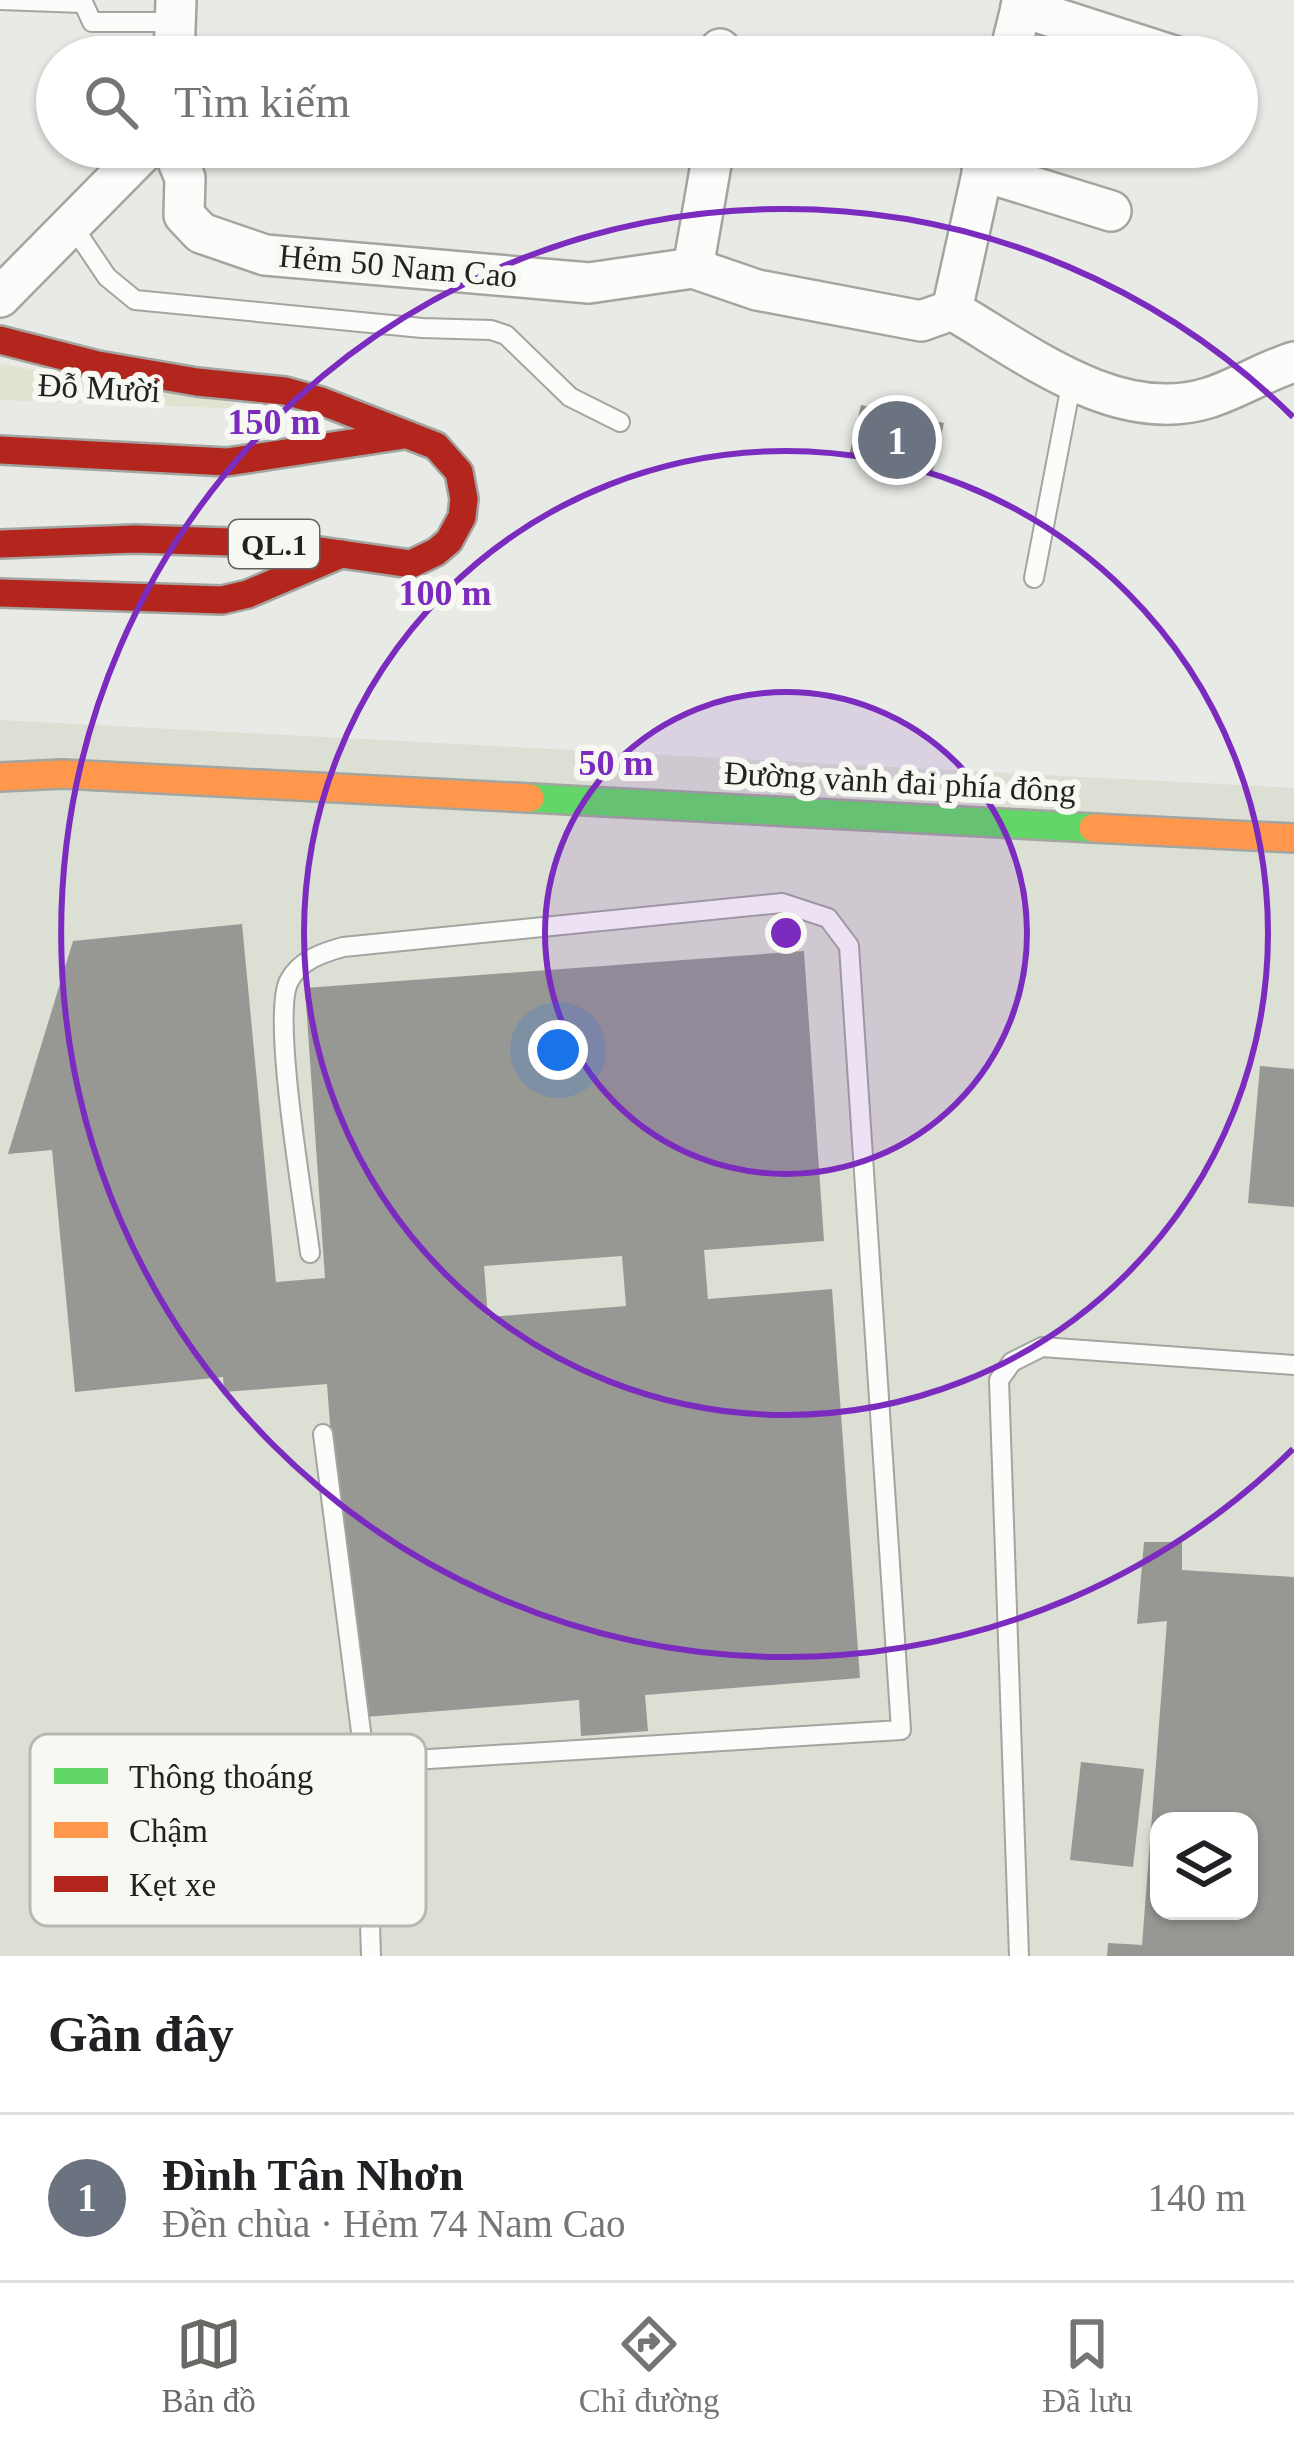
<!DOCTYPE html>
<html lang="vi">
<head>
<meta charset="utf-8">
<style>
  body { margin:0; font-family:Georgia,serif; background:#f6f6f6; color:#202124 }
  .controls { position:absolute; right:36px; bottom:36px; display:grid; overflow:hidden; border-radius:24px; box-shadow:0 3px 9px #0004 }
  .controls button { width:108px; height:108px; display:grid; place-items:center; padding:0; border:0; border-bottom:3px solid #e0e0e0; background:#fff; color:#202124; font:60px sans-serif }
  .you { position:absolute; left:558px; top:1050px; width:42px; height:42px; margin:-30px; border:9px solid #fff; border-radius:50%; background:#1a73e8; box-shadow:0 0 0 18px #1a73e833 }
  .badge { display:grid; place-items:center; width:78px; height:78px; border-radius:50%; background:#676965; color:#fff; font-size:39px; font-weight:700 }
  .pin { position:absolute; translate:-50% -50%; border:6px solid #fff; box-shadow:0 3px 12px #0006 }
  .list { margin:0; padding:0; list-style:none }
  h2 { display:flex; justify-content:space-between; align-items:center; height:156px; margin:0; padding:0 48px; font-size:51px }
  h2 small { font-size:39px; font-weight:400; color:#757577 }
  .list li { display:grid; grid-template-columns:78px 1fr auto; gap:36px; align-items:center; box-sizing:border-box; height:168px; padding:0 48px; border-top:3px solid #e0e0e0 }
  .list b { display:block; font-size:45px; white-space:nowrap }
  .list p { margin:0; font-size:39px; white-space:nowrap; color:#757577 }
  .list em { font-size:39px; font-style:normal; color:#757577 }
  .icon { flex:none; width:66px; height:66px; fill:none; stroke:currentColor; stroke-width:2; stroke-linecap:round; stroke-linejoin:round }
  .map { position:relative; flex:none; width:1294px; height:1956px; overflow:hidden }
  .search { position:absolute; background:#fff; box-shadow:0 3px 9px #0004; left:36px; right:36px; top:36px; height:132px; display:flex; align-items:center; gap:30px; box-sizing:border-box; padding:0 42px; border-radius:66px; color:#757577; font-size:45px }
  .sheet { height:324px; background:#fff }
  nav { display:flex; justify-content:space-around; align-items:center; box-sizing:border-box; height:168px; border-top:3px solid #e0e0e0; background:#fff; font-size:33px; color:#757577 }
  nav a { display:grid; justify-items:center; gap:6px }
  nav .on { color:#676965 }
  .map>svg:first-child { display:block }
</style>
</head>
<body>
<div class="map">
<svg width="1294" height="1956" viewBox="0 0 1294 1956">
  <rect width="100%" height="100%" fill="#e8eae5"/>
  <!-- built -->
  <path fill="#dbdfd4" fill-rule="evenodd" d="M0 720 1294 788V1956H0ZM1159 1821H1249V1911H1159Z"/>
  <!-- green -->
  <path fill="#dee4d0" d="M0 364 274 410 0 400Z"/>
  <!-- building -->
  <g fill="#979894" fill-rule="evenodd">
    <path d="M861 405 944 423 932 475 849 456Z"/>
    <path d="M242 924 276 1282 325 1278 305 988 804 951 824 1241 704 1250 708 1299 832 1289 860 1678 645 1695 648 1731 581 1736 579 1700 352 1718 327 1384 224 1392 223 1377 75 1392 52 1150 8 1154 73 941ZM622 1256 626 1306 488 1317 484 1266Z"/>
    <path d="M1260 1066 1294 1069V1207L1248 1203Z"/>
    <path d="M1144 1542H1182V1570L1294 1577V1956H1107L1108 1943 1142 1945 1167 1621 1137 1624ZM1159 1821H1249V1911H1159Z"/>
    <path d="M1081 1762 1144 1769 1133 1867 1070 1860Z"/>
  </g>
  <g fill="none" stroke-linecap="round" stroke-linejoin="round">
    <defs>
      <g id="lane">
        <path d="M0 0 82 3"/>
        <path d="M82 0 92 22H175"/>
        <path d="M72 225 107 277 135 300 422 328 491 330 506 335 570 397 620 422"/>
        <path d="M1034 578 1072 380"/>
        <path d="M310 1253C304 1203 271 1016 289 981 300 960 322 953 343 947L782 903 828 918 849 946 901 1730 365 1763"/>
        <path d="M323 1434 365 1763 371 1956"/>
        <path d="M1019 1956 999 1380 1012 1362 1042 1347 1294 1365"/>
      </g>
      <g id="street">
        <path d="M1021 7 1177 57"/>
        <path d="M720 49 721 57"/>
        <path d="M174 57 176 0"/>
        <path d="M1009 57 1023 0"/>
        <path d="M172 147 185 178 184 215 201 233 265 255 589 283 693 268 757 290 921 321 952 310 988 147"/>
        <path d="M982 171 1111 211"/>
        <path d="M693 268 714 147"/>
        <path d="M0 297 148 147"/>
        <path d="M952 310C1026 353 1117 426 1208 398 1237 389 1265 371 1294 362"/>
      </g>
      <path id="fast" d="M530 798 1093 828"/>
      <g id="slow">
        <path d="M0 777 63 774 530 798"/>
        <path d="M1093 828 1294 838"/>
      </g>
      <g id="jam">
        <path d="M0 340 98 365 197 382 285 391 321 401 436 446 459 472 464 499 462 517 449 541 436 552 411 564 264 543 135 539 0 544"/>
        <path d="M0 450 227 462 404 435"/>
        <path d="M0 593 222 600 248 594 341 554"/>
      </g>
    </defs>
    <!-- lane casing -->
    <use href="#lane" stroke="#a3a5a1" stroke-width="22"/>
    <!-- street casing -->
    <use href="#street" stroke="#a3a5a1" stroke-width="44"/>
    <!-- fast casing -->
    <use href="#fast" stroke="#a3a5a1" stroke-width="32"/>
    <!-- slow casing -->
    <use href="#slow" stroke="#a3a5a1" stroke-width="32"/>
    <!-- jam casing -->
    <use href="#jam" stroke="#a3a5a1" stroke-width="32"/>
    <!-- lane -->
    <use href="#lane" stroke="#fcfcfb" stroke-width="18"/>
    <!-- street -->
    <use href="#street" stroke="#fcfcfb" stroke-width="39"/>
    <!-- fast -->
    <use href="#fast" stroke="#63d668" stroke-width="27"/>
    <!-- slow -->
    <use href="#slow" stroke="#ff974d" stroke-width="27"/>
    <!-- jam -->
    <use href="#jam" stroke="#b3261e" stroke-width="27"/>
  </g>
  <!-- distance rings -->
  <circle cx="786" cy="933" r="241" fill="#7b2cbf" fill-opacity=".12"/>
  <g fill="none" stroke="#7b2cbf" stroke-width="6">
    <circle cx="786" cy="933" r="241"/>
    <circle cx="786" cy="933" r="482"/>
    <path d="M1293 1449A724 724 0 1 1 1293 417"/>
  </g>
  <g text-anchor="middle" dominant-baseline="central" stroke-width="12" stroke-linejoin="round" paint-order="stroke">
    <!-- shield labels -->
    <rect fill="#f6f8f1" stroke="#62635f" stroke-width="3" x="229" y="520" width="90" height="48" rx="9"/>
    <g font-size="30" font-weight="bold" fill="#222320">
      <text x="274" y="544">QL.1</text>
    </g>
    <!-- street labels -->
    <g font-size="33" fill="#222320" stroke="#f6f8f1">
      <text transform="translate(398 266) rotate(5)">Hẻm 50 Nam Cao</text>
      <text transform="translate(99 388) rotate(3)">Đỗ Mười</text>
      <text transform="translate(900 782) rotate(3)">Đường vành đai phía đông</text>
    </g>
  </g>
  <!-- legend -->
  <rect x="30" y="1734" width="396" height="192" rx="18" fill="#f6f8f1" stroke="#b6b8b2" stroke-width="3"/>
  <rect x="54" y="1768" width="54" height="16" fill="#63d668"/>
  <rect x="54" y="1822" width="54" height="16" fill="#ff974d"/>
  <rect x="54" y="1876" width="54" height="16" fill="#b3261e"/>
  <g font-size="33" fill="#222320">
    <text x="129" y="1788">Thông thoáng</text>
    <text x="129" y="1842">Chậm</text>
    <text x="129" y="1896">Kẹt xe</text>
  </g>
  <circle cx="786" cy="933" r="18" fill="#7b2cbf" stroke="#f6f8f1" stroke-width="6"/>
  <g font-size="36" text-anchor="middle" font-weight="bold" fill="#7b2cbf" stroke="#f6f8f1" stroke-width="12" stroke-linejoin="round" paint-order="stroke">
    <text x="274" y="434">150 m</text>
    <text x="445" y="605">100 m</text>
    <text x="616" y="775">50 m</text>
  </g>
</svg>
<div class="controls">
<button><svg class="icon" aria-label="layers" viewBox="0 0 24 24"><path d="M12 4l9 5-9 5-9-5zM3 14l9 5 9-5"/></svg></button>
</div>
<div class="you"></div>
<div class="pin badge" style="left:897px;top:440px;background:#6b7280">1</div>
<div class="search"><svg class="icon" aria-label="search" viewBox="0 0 24 24"><circle cx="10" cy="10" r="6"/><path d="M15 15l6 6"/></svg>Tìm kiếm</div>
</div>
<section class="sheet">
<h2>Gần đây<small></small></h2>
<ul class="list">
<li><span class="badge" style="background:#6b7280">1</span><div><b>Đình Tân Nhơn</b><p>Đền chùa · Hẻm 74 Nam Cao</p></div><em>140 m</em></li>
</ul>
</section>
<nav>
<a class="on"><svg class="icon" aria-label="map" viewBox="0 0 24 24"><path d="M3 6l6-2 6 2 6-2v14l-6 2-6-2-6 2zM9 4v14M15 6v14"/></svg>Bản đồ</a>
<a><svg class="icon" aria-label="directions" viewBox="0 0 24 24"><path d="M12 3l9 9-9 9-9-9zM9 14v-3h6M13 9l2 2-2 2"/></svg>Chỉ đường</a>
<a><svg class="icon" aria-label="saved" viewBox="0 0 24 24"><path d="M7 4h10v16l-5-4-5 4z"/></svg>Đã lưu</a>
</nav>
</body>
</html>
